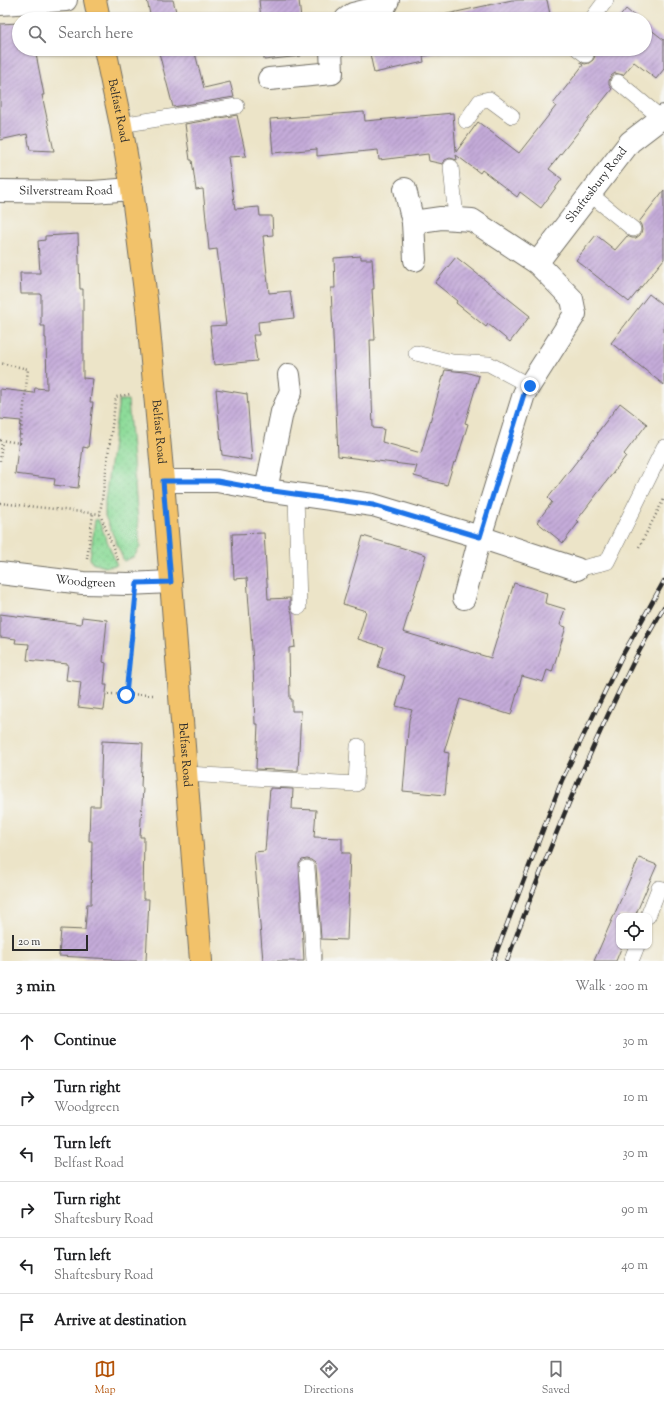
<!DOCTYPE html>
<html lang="en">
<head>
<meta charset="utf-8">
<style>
  body { margin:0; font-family:"Sorts Mill Goudy",serif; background:#f6f6f6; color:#202124 }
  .controls { position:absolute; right:12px; bottom:12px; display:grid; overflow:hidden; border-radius:8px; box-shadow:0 1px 3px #0004 }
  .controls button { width:36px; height:36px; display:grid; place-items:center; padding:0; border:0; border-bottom:1px solid #e0e0e0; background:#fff; color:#202124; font:20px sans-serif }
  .scale { position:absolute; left:12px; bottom:10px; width:76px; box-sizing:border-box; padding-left:4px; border:2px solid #2b2b2b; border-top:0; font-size:11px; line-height:14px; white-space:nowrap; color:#2b2b2b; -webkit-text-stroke:3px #f6f6f2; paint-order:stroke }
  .stop { position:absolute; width:12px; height:12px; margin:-9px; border:3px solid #1a73e8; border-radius:50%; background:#fff }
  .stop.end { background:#1a73e8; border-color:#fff; box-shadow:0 1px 4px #0008 }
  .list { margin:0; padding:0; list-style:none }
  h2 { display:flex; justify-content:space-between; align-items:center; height:52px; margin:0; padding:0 16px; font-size:17px }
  h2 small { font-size:13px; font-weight:400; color:#757577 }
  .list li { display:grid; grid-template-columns:26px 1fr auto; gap:12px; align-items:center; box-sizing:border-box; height:56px; padding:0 16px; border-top:1px solid #e0e0e0 }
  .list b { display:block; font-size:15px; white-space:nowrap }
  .list p { margin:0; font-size:13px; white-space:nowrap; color:#757577 }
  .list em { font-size:13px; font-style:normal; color:#757577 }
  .icon { flex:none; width:22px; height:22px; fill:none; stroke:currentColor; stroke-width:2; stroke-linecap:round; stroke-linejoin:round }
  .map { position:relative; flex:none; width:664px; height:961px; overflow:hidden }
  .search { position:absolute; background:#fff; box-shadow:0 1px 3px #0004; left:12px; right:12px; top:12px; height:44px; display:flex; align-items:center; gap:10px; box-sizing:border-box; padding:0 14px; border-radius:22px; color:#757577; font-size:15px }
  .sheet { height:388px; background:#fff }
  nav { display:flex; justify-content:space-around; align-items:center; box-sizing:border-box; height:56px; border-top:1px solid #e0e0e0; background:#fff; font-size:11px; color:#757577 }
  nav a { display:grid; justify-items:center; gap:2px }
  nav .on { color:#b45309 }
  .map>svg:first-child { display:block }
</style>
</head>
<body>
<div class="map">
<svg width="664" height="961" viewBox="0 0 664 961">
  <defs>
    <pattern id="grass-dots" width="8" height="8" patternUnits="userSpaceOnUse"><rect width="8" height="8" fill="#8ddb99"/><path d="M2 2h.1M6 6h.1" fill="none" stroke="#7abc84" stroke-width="1.8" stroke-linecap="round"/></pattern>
    <pattern id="building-hatch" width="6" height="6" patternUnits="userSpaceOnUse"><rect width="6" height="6" fill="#c4abd9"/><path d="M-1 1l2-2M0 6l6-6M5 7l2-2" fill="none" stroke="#9f8bb0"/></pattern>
  </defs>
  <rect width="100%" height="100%" fill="#f6f6f2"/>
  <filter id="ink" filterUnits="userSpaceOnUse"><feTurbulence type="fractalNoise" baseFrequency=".025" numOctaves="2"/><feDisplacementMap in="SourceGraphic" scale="8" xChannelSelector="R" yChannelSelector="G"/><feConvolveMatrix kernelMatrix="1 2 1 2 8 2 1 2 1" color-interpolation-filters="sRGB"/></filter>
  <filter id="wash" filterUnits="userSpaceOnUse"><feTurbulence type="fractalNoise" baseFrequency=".012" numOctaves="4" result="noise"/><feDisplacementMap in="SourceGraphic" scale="16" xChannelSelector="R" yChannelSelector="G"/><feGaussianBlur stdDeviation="0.9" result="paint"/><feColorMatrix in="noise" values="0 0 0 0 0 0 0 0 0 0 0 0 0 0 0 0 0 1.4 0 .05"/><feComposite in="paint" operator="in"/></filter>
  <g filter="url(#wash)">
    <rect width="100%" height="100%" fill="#ece4c8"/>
    <!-- grass -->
    <g fill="url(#grass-dots)" stroke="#5c8362">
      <path d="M119 400H128L140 547 134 557 124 561 105 516V500Z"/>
      <path d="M98 519 117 565 105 567 92 563 90 558 95 520Z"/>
    </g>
    <g id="blocks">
      <!-- building -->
      <g fill="url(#building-hatch)">
        <path d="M147 0H173L178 19H151Z"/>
        <path d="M259 0H299L301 19H261Z"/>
        <path d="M512 0H547L551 19H424Z"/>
        <path d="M626 9 638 19H618Z"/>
        <path d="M19 23V49H35L44 95H42L54 151 30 150 27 134 0 140V24Z"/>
        <path d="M645 25 664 40V69L656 79 634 62 623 75 615 73 611 76 609 81V85L612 89 549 169 562 179 541 208 520 192 517 197 482 170 480 173 456 155 457 160 450 158 445 160 443 164 429 161 428 154 379 160 378 150 317 156V149L273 153 270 119 364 112 365 121 453 113 456 152 478 122 519 153 556 106 553 104 583 65 580 63V62L585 64 589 63 593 60 595 56 592 49H645Z"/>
        <path d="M158 49H194L204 88 230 82 234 97 173 107Z"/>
        <path d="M264 49H300L301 56 264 60Z"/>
        <path d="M369 49H455L423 56 424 62 374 73Z"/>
        <path d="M237 115 246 156 228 157 235 209 259 207 260 216H272L273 235 263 236 269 293 290 291 294 318 258 322 259 335H253L257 361 214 365 210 326 226 325 217 249 209 250 203 189 196 190 192 160H190L185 124Z"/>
        <path d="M664 190V259L629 302 576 260 596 235 615 250 627 236 632 238H636L640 235 642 230 641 225 639 222Z"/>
        <path d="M78 234 80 289H83V378L93 379 90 402H93L88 448 83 447 78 488 54 485 55 479 15 474 21 421 0 419V389L34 393 35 388 47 389 46 338H45V326H41V294H21L20 273H40L38 241 45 240V236Z"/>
        <path d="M361 256V259H372L374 289H372L375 340H370L373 428 384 429 382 442 421 453 445 370 465 372 479 376 465 423 468 424 456 463 454 462 447 485 414 476 417 466 338 456 331 288H335L334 258Z"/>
        <path d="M456 257 530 316 510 342 488 324 486 327 456 303 457 301 435 283Z"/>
        <path d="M649 294 664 306V385L611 343Z"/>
        <path d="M216 389 247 394 252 460 222 455Z"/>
        <path d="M620 403 647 424 624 454 626 456 577 520 579 522 563 543 537 522 552 502 548 498 598 434 597 433Z"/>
        <path d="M264 533 268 599 290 598V608L292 613 295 647 289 648 290 699H292V711H301L298 771H294L256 769 258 724H255L253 663 247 578 234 579 232 534Z"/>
        <path d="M363 536 426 555 403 632 491 658 514 583 547 593 545 603 565 609 560 625 566 627 552 672 547 670 543 682 522 676 511 715 460 699 444 752 449 753 445 795 403 791 409 720 412 710 396 706 405 676 378 667 384 647 358 639 366 611 343 604Z"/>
        <path d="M0 614 81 624 82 617 107 620 103 662 106 663 104 685H107L104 710 78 707 81 682 66 680 68 664 27 660 29 644 15 643 16 639 0 637Z"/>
        <path d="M102 741 143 743 141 787 143 788 140 837H144L143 899H149L146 961H113V959L59 956 61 929 85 930 87 904H91L92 841H89L90 806H100Z"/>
        <path d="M270 788 293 789 292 809 316 810 314 837 342 838V853H350L347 940 321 939 316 867 315 863 311 860 307 859 302 860 299 864 304 961H263L254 852 265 851Z"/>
        <path d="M639 858 657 865 635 916H619V946H622L616 961H594Z"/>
      </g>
    </g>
  </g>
  <g filter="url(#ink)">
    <use href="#blocks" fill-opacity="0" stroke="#6f6c62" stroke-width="1"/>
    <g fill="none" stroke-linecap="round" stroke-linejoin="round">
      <defs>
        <g id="lane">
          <path d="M592 19 606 0"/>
          <path d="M578 49 586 55"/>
          <path d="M618 82 661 118"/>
          <path d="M466 121 480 101 489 99 512 116"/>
          <path d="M121 125 237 106"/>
          <path d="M451 167 456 219"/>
          <path d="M590 194 633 229"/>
          <path d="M416 353 452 362 489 364 530 386"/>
          <path d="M296 494 299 607"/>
          <path d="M577 569 607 562 664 447"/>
          <path d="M187 774 356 784 358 746"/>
          <path d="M307 868 314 961"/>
          <path d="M648 916 659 888 664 889"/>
          <path d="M631 961 637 946"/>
        </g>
        <g id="street">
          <path d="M0 4 66 0"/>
          <path d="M346 19 353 14 385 6 388 0"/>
          <path d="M269 79 332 73 331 49"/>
          <path d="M405 189 413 222 415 260"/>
          <path id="s1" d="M0 191 93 192 132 189"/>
          <path d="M413 222 441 218 472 220 537 263 572 299 575 314 524 394 480 537 464 598"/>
          <path id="s2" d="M537 263 630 142 664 116"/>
          <path d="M163 481H217L266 490 373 505 480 537 577 569"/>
          <path d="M266 490 282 412 291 391 289 375"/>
          <path id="s3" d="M0 573 83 583 128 584 171 582"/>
        </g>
        <g id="primary">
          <path d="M95 0 99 19"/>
          <path id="s4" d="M105 49 121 125 132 189 147 307 163 481 201 961"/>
        </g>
      </defs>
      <!-- lane casing -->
      <use href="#lane" stroke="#6f6c62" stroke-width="16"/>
      <!-- street casing -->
      <use href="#street" stroke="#6f6c62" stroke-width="24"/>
      <!-- primary casing -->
      <use href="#primary" stroke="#6f6c62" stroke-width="24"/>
      <!-- path -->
      <g stroke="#6f6c62" stroke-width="2.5" stroke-dasharray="1 3" stroke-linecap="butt">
        <path d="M0 440 20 443 28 369 0 363"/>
        <path d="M0 461 2 441"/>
        <path d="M0 503 100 514"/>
        <path d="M639 547 664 499"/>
        <path d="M87 559 93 514"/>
        <path d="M118 560 100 514 116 397 131 394"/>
        <path d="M108 694 155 695"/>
        <path d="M126 695 134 608"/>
      </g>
      <!-- lane -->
      <use href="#lane" stroke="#fff" stroke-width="15"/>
      <!-- street -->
      <use href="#street" stroke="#fff" stroke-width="22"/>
      <!-- primary -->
      <use href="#primary" stroke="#f2c26a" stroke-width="22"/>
      <defs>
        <g id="rail">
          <path d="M493 961 562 780 622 656 664 581"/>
          <path d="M507 961C544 860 584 761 632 665 642 645 653 626 664 607"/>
        </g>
      </defs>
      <!-- rail casing -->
      <use href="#rail" stroke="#2b2b2b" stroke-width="4.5"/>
      <!-- rail -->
      <use href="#rail" stroke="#f6f6f2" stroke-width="3" stroke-dasharray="9" stroke-linecap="butt"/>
    </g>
  </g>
  <g fill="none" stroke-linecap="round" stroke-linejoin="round" filter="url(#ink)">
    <!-- route -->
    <path stroke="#1a73e8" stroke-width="5" d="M126 695 137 583 171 582 163 481H217L266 490 373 505 480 537 524 394 530 386"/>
  </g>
  <g text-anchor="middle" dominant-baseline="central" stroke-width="4" stroke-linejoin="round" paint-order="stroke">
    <!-- street labels -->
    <g font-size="12" fill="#2b2b2b" stroke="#f6f6f2">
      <text stroke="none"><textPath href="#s4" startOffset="63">Belfast Road</textPath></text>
      <text stroke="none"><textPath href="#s2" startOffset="98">Shaftesbury Road</textPath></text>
      <text stroke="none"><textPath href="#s1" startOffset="66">Silverstream Road</textPath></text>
      <text stroke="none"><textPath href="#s4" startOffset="387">Belfast Road</textPath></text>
      <text stroke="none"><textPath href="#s3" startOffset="86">Woodgreen</textPath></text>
      <text stroke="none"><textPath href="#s4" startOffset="711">Belfast Road</textPath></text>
    </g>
  </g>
</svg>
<div class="controls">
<button><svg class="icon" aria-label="locate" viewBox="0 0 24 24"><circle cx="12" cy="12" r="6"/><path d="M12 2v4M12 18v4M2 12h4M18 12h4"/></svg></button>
</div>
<div class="scale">20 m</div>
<div class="stop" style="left:126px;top:695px"></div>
<div class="stop end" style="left:530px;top:386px"></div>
<div class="search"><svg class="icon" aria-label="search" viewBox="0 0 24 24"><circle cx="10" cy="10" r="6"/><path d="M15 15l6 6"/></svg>Search here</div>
</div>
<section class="sheet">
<h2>3 min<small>Walk · 200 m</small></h2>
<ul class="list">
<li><svg class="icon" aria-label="ahead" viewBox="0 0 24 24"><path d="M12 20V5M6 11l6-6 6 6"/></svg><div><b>Continue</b></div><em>30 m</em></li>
<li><svg class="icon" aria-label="right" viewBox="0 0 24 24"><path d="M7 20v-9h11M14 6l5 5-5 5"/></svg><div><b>Turn right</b><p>Woodgreen</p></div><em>10 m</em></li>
<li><svg class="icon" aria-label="left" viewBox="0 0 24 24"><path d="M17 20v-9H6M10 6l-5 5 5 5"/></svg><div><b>Turn left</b><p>Belfast Road</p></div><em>30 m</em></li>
<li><svg class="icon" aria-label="right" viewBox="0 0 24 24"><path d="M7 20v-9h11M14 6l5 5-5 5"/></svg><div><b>Turn right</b><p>Shaftesbury Road</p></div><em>90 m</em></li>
<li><svg class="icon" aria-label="left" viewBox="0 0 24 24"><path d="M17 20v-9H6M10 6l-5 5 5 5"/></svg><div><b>Turn left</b><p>Shaftesbury Road</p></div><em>40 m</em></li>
<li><svg class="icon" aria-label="arrive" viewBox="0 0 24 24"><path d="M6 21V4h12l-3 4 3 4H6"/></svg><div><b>Arrive at destination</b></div></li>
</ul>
</section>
<nav>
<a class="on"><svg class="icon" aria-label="map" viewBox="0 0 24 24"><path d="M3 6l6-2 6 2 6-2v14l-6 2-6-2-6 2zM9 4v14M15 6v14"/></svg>Map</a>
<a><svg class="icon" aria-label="directions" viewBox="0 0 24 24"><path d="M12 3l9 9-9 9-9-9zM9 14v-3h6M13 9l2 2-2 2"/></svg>Directions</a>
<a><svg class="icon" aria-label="saved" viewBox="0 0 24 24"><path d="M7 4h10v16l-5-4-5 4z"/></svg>Saved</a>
</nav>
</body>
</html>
